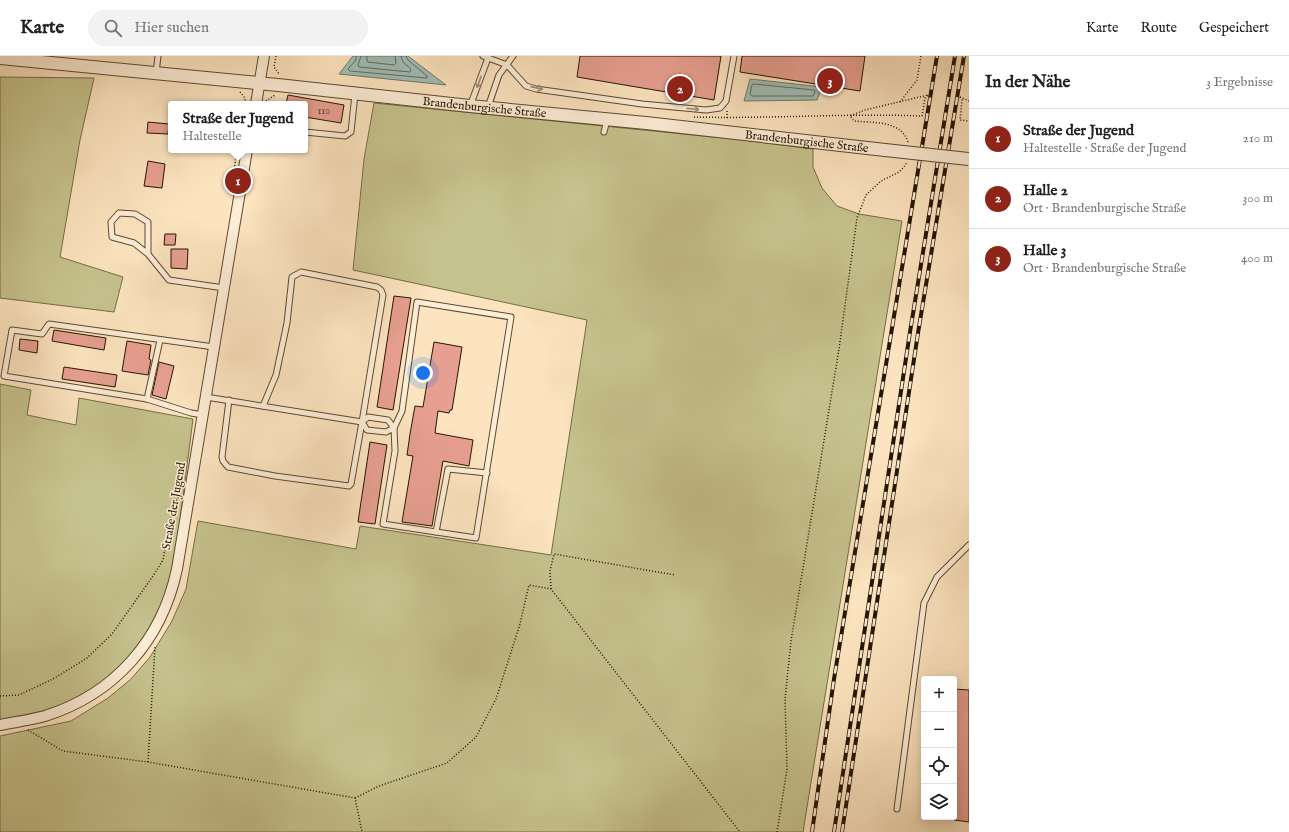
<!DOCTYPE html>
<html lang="de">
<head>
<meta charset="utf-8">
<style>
  body { margin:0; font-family:"IM FELL English",serif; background:#f2f2f2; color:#202124 }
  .controls { position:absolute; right:12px; bottom:12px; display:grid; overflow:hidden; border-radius:4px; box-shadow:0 2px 10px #0003 }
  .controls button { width:36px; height:36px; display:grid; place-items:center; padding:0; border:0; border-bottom:1px solid #e0e0e0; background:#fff; color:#202124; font:20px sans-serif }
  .you { position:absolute; left:423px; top:317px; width:14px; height:14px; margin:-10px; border:3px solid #fff; border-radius:50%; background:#1a73e8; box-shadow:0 0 0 6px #1a73e833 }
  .badge { display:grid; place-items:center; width:26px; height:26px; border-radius:50%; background:#8f2418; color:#fff; font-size:13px; font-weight:700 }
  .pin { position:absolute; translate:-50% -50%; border:2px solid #fff; box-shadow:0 1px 4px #0006 }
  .popup { position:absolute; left:168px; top:45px; width:140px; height:52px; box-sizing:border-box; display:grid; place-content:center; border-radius:4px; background:#fff; filter:drop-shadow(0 1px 3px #0005); font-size:13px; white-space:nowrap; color:#757577 }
  .popup b { font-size:15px; color:#202124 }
  .popup::after { content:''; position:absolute; left:50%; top:100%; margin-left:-8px; border:8px solid transparent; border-top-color:#fff }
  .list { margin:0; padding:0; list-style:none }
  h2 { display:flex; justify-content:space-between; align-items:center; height:52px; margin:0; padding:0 16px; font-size:17px }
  h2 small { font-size:13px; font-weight:400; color:#757577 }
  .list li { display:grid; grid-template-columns:26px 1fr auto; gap:12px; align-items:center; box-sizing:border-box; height:60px; padding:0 16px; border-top:1px solid #e0e0e0 }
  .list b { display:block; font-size:15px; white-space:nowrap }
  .list p { margin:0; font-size:13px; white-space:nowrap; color:#757577 }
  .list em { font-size:13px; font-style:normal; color:#757577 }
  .icon { flex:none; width:22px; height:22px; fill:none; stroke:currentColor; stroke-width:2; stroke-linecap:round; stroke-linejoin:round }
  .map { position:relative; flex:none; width:969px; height:776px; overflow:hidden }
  header { display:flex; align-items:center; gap:24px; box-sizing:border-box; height:56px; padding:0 20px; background:#fff; border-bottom:1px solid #e0e0e0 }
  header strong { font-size:19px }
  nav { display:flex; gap:22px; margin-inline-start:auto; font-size:14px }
  .search { width:280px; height:36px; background:#f2f2f2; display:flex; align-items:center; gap:10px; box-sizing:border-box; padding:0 14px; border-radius:22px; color:#757577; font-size:15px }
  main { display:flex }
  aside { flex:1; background:#fff }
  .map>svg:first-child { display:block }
</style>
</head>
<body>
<header>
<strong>Karte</strong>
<div class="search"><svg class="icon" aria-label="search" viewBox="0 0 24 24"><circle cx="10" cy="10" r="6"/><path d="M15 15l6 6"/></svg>Hier suchen</div>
<nav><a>Karte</a><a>Route</a><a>Gespeichert</a></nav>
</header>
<main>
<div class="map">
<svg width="969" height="776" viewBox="0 0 969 776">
  <rect width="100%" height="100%" fill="#fce4c0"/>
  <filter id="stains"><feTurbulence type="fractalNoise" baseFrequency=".005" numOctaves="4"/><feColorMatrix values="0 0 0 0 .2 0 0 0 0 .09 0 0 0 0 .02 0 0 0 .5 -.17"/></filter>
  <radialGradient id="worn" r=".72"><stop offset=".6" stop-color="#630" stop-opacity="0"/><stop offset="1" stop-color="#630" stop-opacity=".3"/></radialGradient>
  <!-- green -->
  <g fill="#c6c28d" stroke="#766c47">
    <path d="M0 21 94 22 80 84 60 201 123 221 114 256 0 242Z"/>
    <path d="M374 47 743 84 813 93V111L822 132 837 150 859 158 902 165 803 776H0V680L71 665 108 642 130 624 150 601 172 565 186 533 198 465 356 493 360 470 551 499 587 264 353 214 364 103Z"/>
    <path d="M0 328 31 334 27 359 76 369 79 342 193 363 174 512 165 540 147 578 122 609 85 640 53 653 0 664Z"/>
  </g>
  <!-- water -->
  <g fill="#a0beb7" stroke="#6f7a6e">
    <path d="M353 0H408L446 29 339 18Z"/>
    <path d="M750 23 822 31 817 44 744 45Z"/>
  </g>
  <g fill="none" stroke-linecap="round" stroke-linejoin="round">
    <!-- shore -->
    <g stroke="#636a5c" stroke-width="1">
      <path d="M356 0V4L348 13 350 15 427 22V20L408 4 406 0"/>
      <path d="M361 0 358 9 359 11 410 16 411 13 403 6 401 0"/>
      <path d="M367 0V5L368 6 394 9 396 7 395 0"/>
      <path d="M754 28 814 34 815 36 813 40H752L750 38 752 29Z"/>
    </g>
  </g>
  <!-- building -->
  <g fill="#e79f91" stroke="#261501">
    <path d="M580 0H721L714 44 577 21Z"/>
    <path d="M742 0H865L860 35 740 16Z"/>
    <path d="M288 39 344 49 341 67 305 61V48H286Z"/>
    <path d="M148 66 169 68 168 78 147 77Z"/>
    <path d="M148 105 165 108 162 132 144 130Z"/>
    <path d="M165 178H176L175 189H164Z"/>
    <path d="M171 193H188L187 213 171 212Z"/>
    <path d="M394 240 411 242 393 354 377 351Z"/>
    <path d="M54 274 106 282 104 294 52 285Z"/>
    <path d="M20 283 38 285 37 297 19 294Z"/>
    <path d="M127 285 151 289 149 303 151 304 148 319 122 315Z"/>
    <path d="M434 286 462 291 452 354H450L449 357 438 355 435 377 473 384 469 410 443 405 432 470 402 466 413 400 407 399 410 378 415 350 423 351Z"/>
    <path d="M159 306 174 310 166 343 152 339Z"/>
    <path d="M64 311 117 319 115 331 62 323Z"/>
    <path d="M370 386 387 389 375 468 358 466Z"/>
    <path d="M954 633 969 634V766L954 764Z"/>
  </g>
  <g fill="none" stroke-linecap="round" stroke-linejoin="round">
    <defs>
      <g id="service">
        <path d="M483 0 507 9 526 30 536 33 642 48 706 54 720 52 726 45 734 0"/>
        <path d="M156 17 158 0"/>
        <path d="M470 50 488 2"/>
        <path d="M488 51 499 19 513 0"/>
        <path d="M305 76 345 80 351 76 355 38"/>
        <path d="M604 76 607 64"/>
        <path d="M148 198 134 187 112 181 111 166 119 157 135 158 148 166V198L169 224 224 232"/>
        <path d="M417 246 511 261 476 482 383 468 395 395 394 372 402 355Z"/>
        <path d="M206 341 362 366 367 374 386 376 394 372 388 364 368 361 362 366"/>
        <path d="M147 343 160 284"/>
        <path d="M229 344 222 401 223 405 228 411 275 420 349 430 351 428 362 366 383 239 381 234 377 231 301 216 292 221 287 267 276 319 263 350"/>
        <path d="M203 359 191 357 147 343 4 320 12 274 42 278 49 268 214 291"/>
        <path d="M436 476 448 413 487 417"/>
        <path d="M897 753 924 547 937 521 969 489"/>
      </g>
      <g id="minor">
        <path d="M256 48 264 0"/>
        <path d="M0 669C15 666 31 664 45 660 115 638 162 584 177 513L247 94"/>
      </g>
      <g id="tertiary">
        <path id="s1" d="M0 2 278 29 470 50 646 67 885 94"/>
      </g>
    </defs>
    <!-- service casing -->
    <use href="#service" stroke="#5c4931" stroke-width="7"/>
    <!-- minor casing -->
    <use href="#minor" stroke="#5c4931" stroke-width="12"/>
    <!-- tertiary casing -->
    <use href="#tertiary" stroke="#5c4931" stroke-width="14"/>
    <!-- path -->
    <g stroke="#261501" stroke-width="1.5" stroke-dasharray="1 2" stroke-linecap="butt">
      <path d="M276 0 274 11 279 18"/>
      <path d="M240 36 245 42V48"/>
      <path d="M960 41 962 44 960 64 969 65"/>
      <path d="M960 41 969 45"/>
      <path d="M266 45 275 39"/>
      <path d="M900 46 917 24 921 0"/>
      <path d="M694 61C770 63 846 57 922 60L925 42 928 39"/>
      <path d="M727 62V54"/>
      <path d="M908 86C901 64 873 67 854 65L850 60 865 54 928 39"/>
      <path d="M232 128 237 94"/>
      <path d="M551 533 550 515 554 498 675 519"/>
      <path d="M0 640 19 639 53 623 87 602 112 578 153 520 163 504 171 462 175 448 179 440"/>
      <path d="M28 674 63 695 148 706 355 742 362 776"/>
      <path d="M148 706 155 591"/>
      <path d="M355 742 379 730 447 707 476 681 496 643 520 568 529 529 551 533 740 776"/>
      <path d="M777 776 787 713 785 643 791 585 839 293 857 162 866 139 881 125 899 116 904 111 907 106"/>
    </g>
    <!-- service -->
    <use href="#service" stroke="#fdedd6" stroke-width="5"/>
    <!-- minor -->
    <use href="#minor" stroke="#fdedd6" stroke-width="10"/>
    <!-- tertiary -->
    <use href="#tertiary" stroke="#fdedd6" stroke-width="12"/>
    <defs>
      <g id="rail">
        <path d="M812 776 834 623 937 0"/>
        <path d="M834 776 910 276 955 0"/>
        <path d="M842 776 918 277 964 0"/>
      </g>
    </defs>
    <!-- rail casing -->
    <use href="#rail" stroke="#261501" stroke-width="4"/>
    <!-- rail -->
    <use href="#rail" stroke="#fdedd6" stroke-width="2.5" stroke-dasharray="8" stroke-linecap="butt"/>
    <defs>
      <path id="tertiary-bridge" d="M885 94 969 103"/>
    </defs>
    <!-- tertiary-bridge casing -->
    <use href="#tertiary-bridge" stroke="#5c4931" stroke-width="14" stroke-linecap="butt"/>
    <!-- tertiary-bridge -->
    <use href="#tertiary-bridge" stroke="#fdedd6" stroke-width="12"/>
  </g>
  <!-- one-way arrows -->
  <defs><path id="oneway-shaft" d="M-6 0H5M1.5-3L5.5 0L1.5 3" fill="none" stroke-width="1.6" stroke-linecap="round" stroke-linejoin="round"/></defs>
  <g stroke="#9c8c76">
    <use href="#oneway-shaft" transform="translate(479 26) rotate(110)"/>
    <use href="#oneway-shaft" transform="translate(537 32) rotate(13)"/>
    <use href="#oneway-shaft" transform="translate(693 53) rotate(6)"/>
  </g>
  <g text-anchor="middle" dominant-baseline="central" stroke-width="3" stroke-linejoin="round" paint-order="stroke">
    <!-- number labels -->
    <g font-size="10" fill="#563825">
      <text x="324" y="55">110</text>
    </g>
    <!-- street labels -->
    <g font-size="12" fill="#261501" stroke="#fdedd6">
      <text stroke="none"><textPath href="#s1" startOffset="487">Brandenburgische Straße</textPath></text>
      <text stroke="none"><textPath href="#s1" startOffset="811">Brandenburgische Straße</textPath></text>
      <text transform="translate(174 450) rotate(-80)">Straße der Jugend</text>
    </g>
  </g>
  <rect width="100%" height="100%" filter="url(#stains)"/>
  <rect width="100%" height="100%" fill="url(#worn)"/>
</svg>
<div class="controls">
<button>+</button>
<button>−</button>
<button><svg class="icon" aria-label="locate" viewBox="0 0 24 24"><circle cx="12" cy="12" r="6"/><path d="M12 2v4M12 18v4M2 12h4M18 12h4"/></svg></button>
<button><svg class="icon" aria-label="layers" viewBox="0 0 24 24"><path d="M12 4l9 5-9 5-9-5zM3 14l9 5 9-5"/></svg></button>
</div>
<div class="you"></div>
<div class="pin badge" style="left:238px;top:125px">1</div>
<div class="popup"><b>Straße der Jugend</b>Haltestelle</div>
<div class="pin badge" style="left:680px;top:33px">2</div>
<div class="pin badge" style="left:830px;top:25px">3</div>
</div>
<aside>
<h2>In der Nähe<small>3 Ergebnisse</small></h2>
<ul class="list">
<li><span class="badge">1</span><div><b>Straße der Jugend</b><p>Haltestelle · Straße der Jugend</p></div><em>210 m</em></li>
<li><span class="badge">2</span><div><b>Halle 2</b><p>Ort · Brandenburgische Straße</p></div><em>300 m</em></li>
<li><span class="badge">3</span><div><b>Halle 3</b><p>Ort · Brandenburgische Straße</p></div><em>400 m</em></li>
</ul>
</aside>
</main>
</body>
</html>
